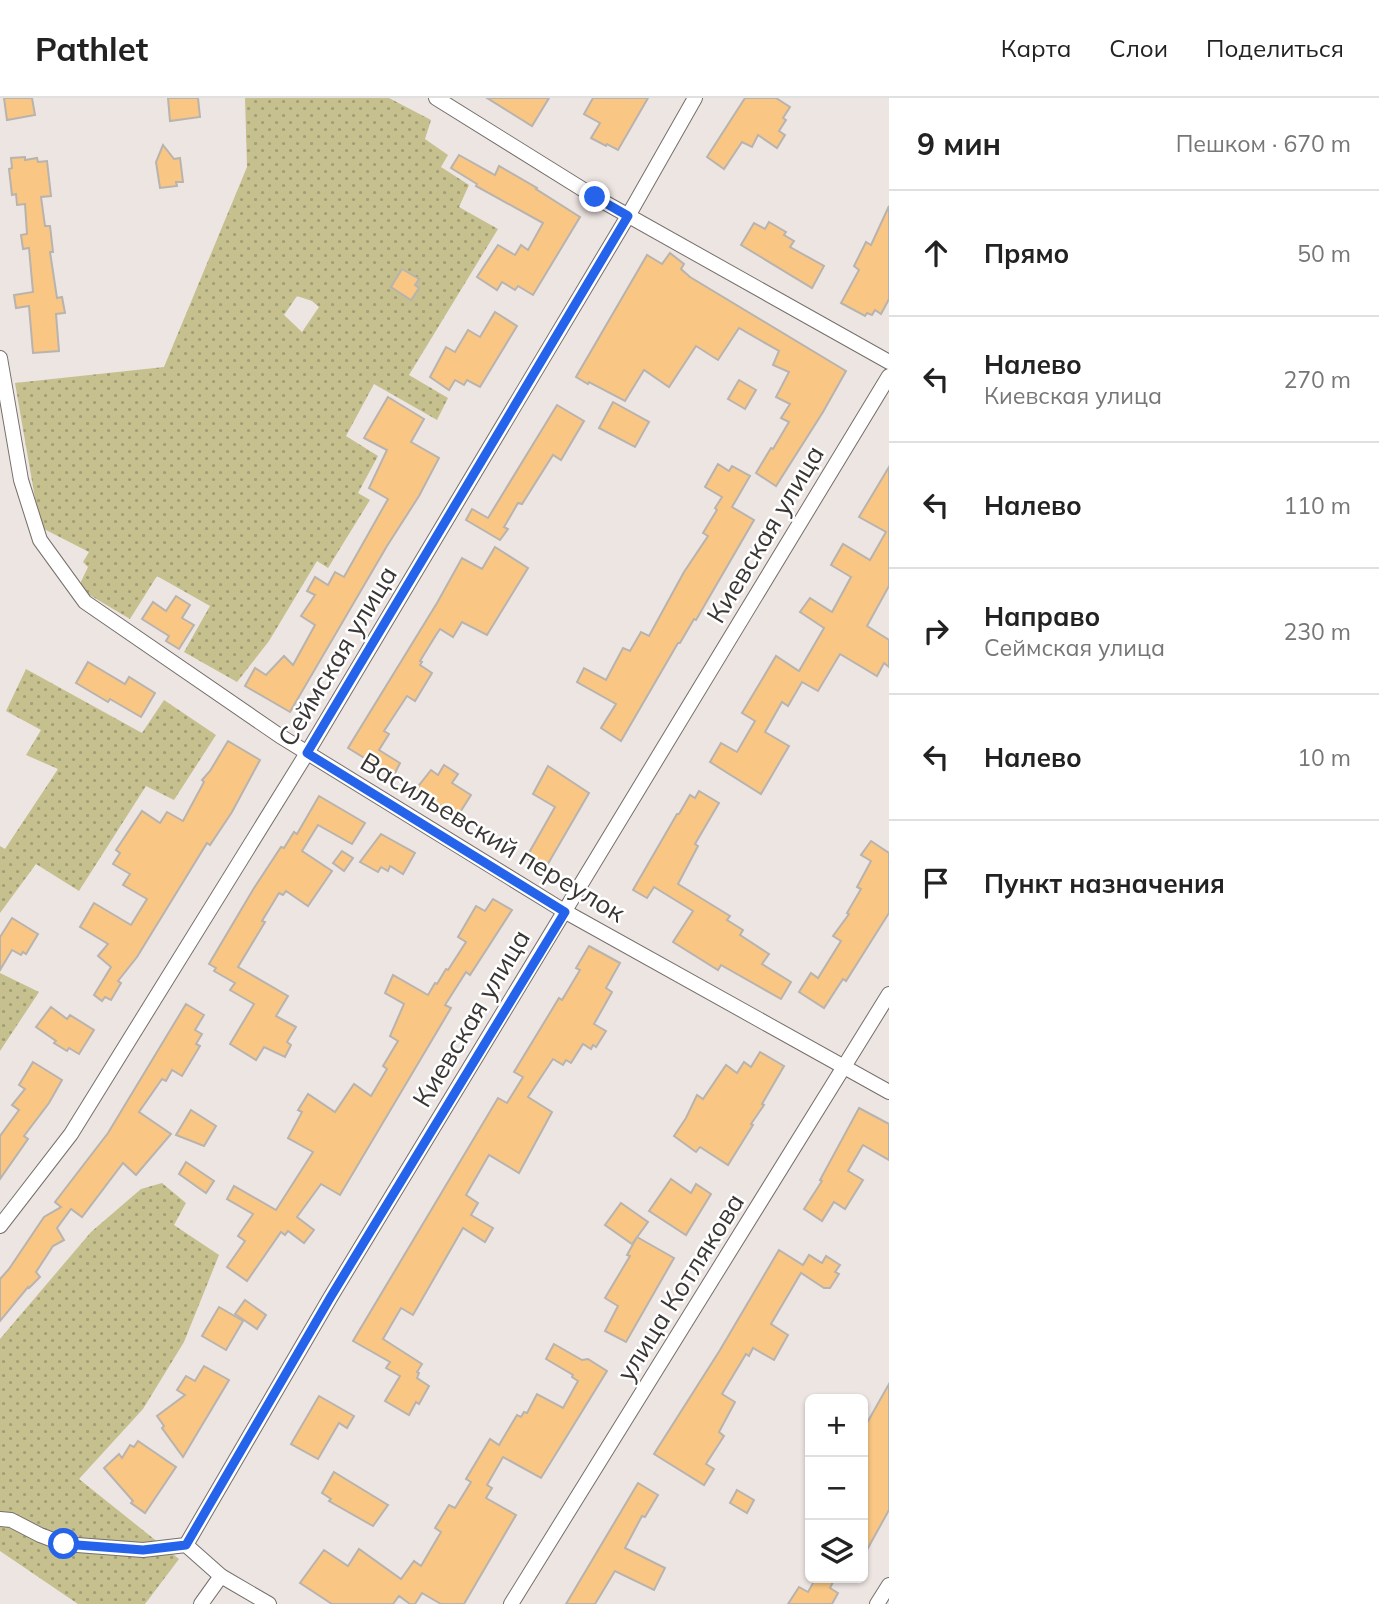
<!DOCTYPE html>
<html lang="ru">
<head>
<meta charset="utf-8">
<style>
  body { margin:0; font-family:Mulish,sans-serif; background:#f2f2f2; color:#222 }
  .controls { position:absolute; right:21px; bottom:21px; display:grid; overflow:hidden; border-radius:10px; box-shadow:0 2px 5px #0004 }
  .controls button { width:63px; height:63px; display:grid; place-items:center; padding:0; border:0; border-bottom:2px solid #e0e0e0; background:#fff; color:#222; font:35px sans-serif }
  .stop { position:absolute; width:21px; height:21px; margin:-16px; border:5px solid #2563eb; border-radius:50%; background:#fff }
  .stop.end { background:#2563eb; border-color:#fff; box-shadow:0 2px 7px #0008 }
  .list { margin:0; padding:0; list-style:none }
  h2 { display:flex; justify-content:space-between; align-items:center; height:91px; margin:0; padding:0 28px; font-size:30px }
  h2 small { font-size:23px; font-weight:400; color:#767676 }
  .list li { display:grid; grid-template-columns:46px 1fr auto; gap:21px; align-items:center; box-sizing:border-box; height:126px; padding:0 28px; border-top:2px solid #e0e0e0 }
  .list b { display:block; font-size:26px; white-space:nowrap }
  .list p { margin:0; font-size:23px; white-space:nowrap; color:#767676 }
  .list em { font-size:23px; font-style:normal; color:#767676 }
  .icon { flex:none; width:38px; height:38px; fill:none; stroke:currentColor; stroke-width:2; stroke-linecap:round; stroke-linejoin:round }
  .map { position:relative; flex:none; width:889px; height:1506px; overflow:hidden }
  header { display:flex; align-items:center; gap:42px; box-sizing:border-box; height:98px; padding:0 35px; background:#fff; border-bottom:2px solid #e0e0e0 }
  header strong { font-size:33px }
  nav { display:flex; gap:38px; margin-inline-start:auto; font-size:24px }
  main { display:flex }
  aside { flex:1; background:#fff }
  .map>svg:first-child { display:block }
</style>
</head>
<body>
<header>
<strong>Pathlet</strong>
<nav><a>Карта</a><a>Слои</a><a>Поделиться</a></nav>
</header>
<main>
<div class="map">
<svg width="889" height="1506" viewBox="0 0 889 1506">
  <defs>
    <pattern id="grass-dots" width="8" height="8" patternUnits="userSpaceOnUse" patternTransform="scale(1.75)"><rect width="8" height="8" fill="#c5c08e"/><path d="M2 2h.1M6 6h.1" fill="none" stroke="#a19d75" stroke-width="1.8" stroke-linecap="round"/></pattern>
  </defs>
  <rect width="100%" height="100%" fill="#ede5e2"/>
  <!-- grass -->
  <g fill="url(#grass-dots)" fill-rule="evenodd">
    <path d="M245 0H389L431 22 425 41 448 57 441 69 469 87 459 109 498 131 409 277 448 300 437 322 374 286 346 338 378 358 358 395 370 402 328 470 317 463 269 543 237 584 184 554 210 508 157 478 130 521 78 490 88 469 83 464 89 454 40 429 15 285 164 269 247 69ZM297 198 312 203 319 209 302 234 284 217Z"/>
    <path d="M26 571 142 635 164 602 216 637 174 702 146 688 79 793 36 766 0 815V748L5 751 58 671 26 657 41 632 6 613Z"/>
    <path d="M0 875 39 894 0 953Z"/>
    <path d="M162 1085 186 1105 174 1127 219 1157 184 1244 143 1311 79 1381 179 1461 145 1506H78L0 1453V1241L91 1134 141 1091Z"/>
  </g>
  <!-- building -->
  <g fill="#f9c783" stroke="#b8b3ae" stroke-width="2">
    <path d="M4 0H32L35 17 7 22Z"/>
    <path d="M168 0H198L200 19 170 23Z"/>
    <path d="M487 0H549L532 28Z"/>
    <path d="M593 0H648L618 52 607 46 606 48 591 40 600 25 584 16Z"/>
    <path d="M745 0H776L790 9 783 20 786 22 779 33 785 37 777 50 758 37 752 49 742 44 724 71 707 59Z"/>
    <path d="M163 47 174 61 180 60 183 84H176L177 88 160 90 156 64Z"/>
    <path d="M459 57 495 77 499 68 537 90 536 91 580 119 533 197 518 188 515 192 502 184 497 192 477 179 498 147 515 157 521 147 528 152 543 125 476 88 477 86 451 70Z"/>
    <path d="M25 59V62L37 60 38 64 47 63 51 98 41 99 45 128H50L53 154H50L57 200 62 199 65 215 56 216 59 253 33 255 29 208 16 210 14 197 33 194 29 150 23 151 21 137 27 136 25 106 17 107 16 96 12 97 9 71 12 70 11 60Z"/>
    <path d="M889 108V201L881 216 875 212 872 217 867 215 865 218 841 205 859 172 854 168 866 144 871 147Z"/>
    <path d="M769 124 786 134 784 137 794 143 790 149 824 168 812 190 741 147 754 125 765 131Z"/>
    <path d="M670 155 684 166 681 171 690 179 846 273 823 314 776 388 756 375 771 350 773 351 789 324 781 320 790 306 776 299 789 274 773 267 779 253 739 230 718 262 696 248 669 289 644 272 625 303 589 284 588 286 576 279 647 157 662 166Z"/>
    <path d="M402 171 419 181 415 187 419 190 411 202 391 189Z"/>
    <path d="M495 214 517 228 480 289 467 282 464 287 455 282 449 292 430 279 446 249 455 254 468 232 480 239Z"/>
    <path d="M739 282 756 292 745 311 728 301Z"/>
    <path d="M388 299 424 321 411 344 439 360 419 398 387 448 290 614 245 588 255 570 266 577 284 558 293 567 315 527 301 518 315 497 307 493 315 479 328 487 335 474 344 479 388 401 369 390 387 352 364 340Z"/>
    <path d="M613 304 649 324 635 349 599 330Z"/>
    <path d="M557 307 584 323 561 362 553 357 522 406 518 405 504 429 508 431 500 442 466 422 472 411 488 420Z"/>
    <path d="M718 366 729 373 732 368 750 378 732 409 754 422 696 522 694 521 680 545H678L621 643 601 630 616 606 577 584 584 570 606 582 623 550 630 553 641 534 649 538 684 474 708 438 703 435 717 412 715 410 722 399 705 389Z"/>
    <path d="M889 369V488L867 528 889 542V569L884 565 877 578 840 556 818 593 802 584 788 608 782 604 765 634 789 648 761 696 710 664 721 645 737 654 755 623 742 615 776 558 799 573 824 530 800 514 810 500 832 514 851 479 831 467 843 446 870 462 886 434 859 419Z"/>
    <path d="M495 449 528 470 487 537 462 524 453 539 440 531 436 537 420 563 422 564 420 567 432 575 415 603 407 598 384 633 389 636 379 652 400 665 395 675H389L348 650 437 505 462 460 482 471Z"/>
    <path d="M176 498 190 507 182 520 194 527 179 551 166 543 169 538 142 521 153 504 166 513Z"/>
    <path d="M88 564 125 586 129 579 155 595 141 619 110 601 108 604 76 585Z"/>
    <path d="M228 643 260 662 232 714 210 747 207 745 137 859 118 883 121 885 111 902 105 899 102 903 94 897 111 869 98 858 108 846 80 829 94 805 131 827 147 801 123 787 130 776 113 766 120 755 116 752 142 713 160 725 167 714 183 723 204 684 202 682 210 673Z"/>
    <path d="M444 667 458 676 452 685 471 697 457 719 416 691 431 672 438 677Z"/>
    <path d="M548 668 589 695 545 771 526 760 555 709 533 696Z"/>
    <path d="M699 693 719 705 695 746 698 748 678 786 730 818 727 822 743 832 740 837 769 856 762 866 791 884 781 901 721 867 718 872 673 844 693 813 654 789 647 800 633 792 677 716H679L690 697 695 700Z"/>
    <path d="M319 698 365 725 352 746 318 727 302 753 332 773 308 808 286 793 283 797 279 795 262 823 265 824 238 869 288 898 276 918 296 929 287 944 291 947 285 959 264 949 256 962 230 946 254 906 230 892 235 885 214 873 216 870 209 866 254 790 281 749 284 750 294 734 297 736Z"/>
    <path d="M381 736 415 755 403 776 390 768 388 773 381 769 378 774 360 764Z"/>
    <path d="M871 743 889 755V815L846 883 843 881 824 910 799 894 811 875 818 880 841 843 833 838 849 816 847 815 861 791 857 789 871 763 861 757Z"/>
    <path d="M342 753 353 760 344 773 333 765Z"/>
    <path d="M493 801 512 812 470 877 466 874 445 907 451 910 340 1097 321 1086 297 1119 314 1132 304 1145 288 1133 285 1137 281 1134 247 1183 227 1169 245 1143 238 1138 253 1116 227 1101 234 1088 276 1112 313 1054 288 1040 302 1014 298 1012 308 996 335 1014 354 986 371 998 387 971 383 968 398 943 390 938 404 906 385 895 393 877 428 897 435 885 437 886 446 871 448 872 466 844 458 839 476 808 485 813Z"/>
    <path d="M12 820 38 836 26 856 23 854 21 857 12 852 0 872V839Z"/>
    <path d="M589 848 620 865 606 890 612 894 594 926 606 933 596 949 593 947 591 951 583 946 571 965 566 962 563 967 553 961 528 999 552 1014 519 1075 489 1057 466 1097 478 1105 471 1117 493 1130 485 1144 463 1130 413 1217 401 1210 383 1241 422 1266 417 1274 419 1275 417 1280 429 1288 419 1306 416 1304 409 1317 385 1303 400 1278 386 1270 390 1264 353 1243 498 1000 507 1005 523 979 514 974 559 900 562 902 580 872 576 870Z"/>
    <path d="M186 906 204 917 195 932 202 936 196 946 200 948 182 978 172 972 166 983 162 981 139 1014 171 1036 136 1077 123 1065 82 1119 71 1111 57 1130 64 1142 53 1148 36 1174 40 1179 29 1190 28 1189 0 1223V1181L9 1171 44 1119 61 1109 55 1104 108 1035Z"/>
    <path d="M51 909 67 921 70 917 94 932 79 956 69 950 67 953 54 945 56 943 36 929Z"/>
    <path d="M760 954 784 968 762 1006 764 1007 751 1026 753 1027 728 1067 700 1049 696 1054 674 1038 686 1020 697 997 703 1001 726 967 737 975 744 964 751 969Z"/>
    <path d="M33 964 62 982 49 1005 24 1038 28 1041 0 1081V1038L19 1012 12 1007 25 991 19 987Z"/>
    <path d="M859 1010 889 1026V1062L863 1047 848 1073 863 1082 845 1111 834 1104 822 1123 804 1111 822 1083 820 1082Z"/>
    <path d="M191 1012 216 1028 204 1048 176 1037Z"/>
    <path d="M186 1064 214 1083 206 1095 179 1076Z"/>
    <path d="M671 1081 691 1095 696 1086 711 1096 686 1137 649 1113Z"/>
    <path d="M621 1105 648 1124 632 1146 605 1127Z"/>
    <path d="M637 1139 674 1160 626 1244 605 1233 618 1208 605 1200 630 1158 627 1157Z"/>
    <path d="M779 1152 803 1167 809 1157 822 1165 826 1158 840 1167 835 1174 839 1176 830 1190H824L801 1175 771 1226 788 1237 774 1262 753 1250 749 1258 746 1256 722 1296 735 1304 719 1334 724 1338 706 1366 714 1371 704 1387 654 1356 720 1252Z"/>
    <path d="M245 1202 266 1217 257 1231 235 1216Z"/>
    <path d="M219 1209 243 1223 226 1252 202 1238Z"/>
    <path d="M554 1246 582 1262 588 1261 607 1273 541 1380 503 1359 487 1387 492 1390 486 1400 516 1417 464 1506H441L422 1495 415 1506H410L399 1498 393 1506H332L300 1485 324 1452 348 1468 359 1451 401 1481 414 1463 421 1468 441 1434 435 1430 449 1407 455 1410 471 1384 466 1381 490 1341 499 1347 517 1317 521 1319 524 1314 527 1315 537 1296 563 1310 578 1283 572 1279 573 1277 546 1261Z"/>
    <path d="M204 1268 229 1282 183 1359 162 1330 164 1328 157 1318 185 1297 177 1292 186 1278 195 1283Z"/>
    <path d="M889 1286V1412L863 1459V1332Z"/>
    <path d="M319 1298 354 1318 347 1330 339 1325 318 1361 291 1346Z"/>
    <path d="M138 1343 176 1369 145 1415 131 1405 133 1403 104 1370 119 1356 122 1360 130 1347 134 1349Z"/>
    <path d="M334 1374 388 1407 373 1428 329 1403 331 1401 322 1395Z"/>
    <path d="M638 1385 658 1397 645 1419 642 1418 625 1450 665 1470 654 1492 615 1473 595 1506H566Z"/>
    <path d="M737 1392 754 1402 747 1415 730 1405Z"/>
    <path d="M816 1480H835L830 1490 838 1495 832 1506H788L799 1489 808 1494Z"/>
  </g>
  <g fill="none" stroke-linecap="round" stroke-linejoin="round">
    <defs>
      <g id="minor">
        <path d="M436 0 595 99 889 264"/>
        <path d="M0 260 21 382 40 442 85 504 280 638 564 813 889 994"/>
        <path d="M0 1128 71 1036 307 655 628 118 695 0"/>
        <path d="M0 1421 11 1422 40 1437 64 1446 143 1452 186 1447"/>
        <path d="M186 1447 330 1200 889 278"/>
        <path d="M186 1447 221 1478 269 1506"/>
        <path d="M201 1506 221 1478"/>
        <path d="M511 1506 889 896"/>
        <path d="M877 1506 889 1487"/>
      </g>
    </defs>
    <!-- minor casing -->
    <use href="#minor" stroke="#766f6c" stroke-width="16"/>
    <!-- minor -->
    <use href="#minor" stroke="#fff" stroke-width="14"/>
  </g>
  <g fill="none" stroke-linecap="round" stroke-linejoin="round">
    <!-- route -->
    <path stroke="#2563eb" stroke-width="9" d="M64 1446 143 1452 186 1447 330 1200 565 814 307 655 628 118 595 99"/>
  </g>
  <g text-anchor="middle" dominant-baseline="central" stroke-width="5" stroke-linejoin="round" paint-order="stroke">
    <!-- street labels -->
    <g font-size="26" fill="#393634" stroke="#fff">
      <text transform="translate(765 436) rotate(-59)">Киевская улица</text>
      <text transform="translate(337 558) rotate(-59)">Сеймская улица</text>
      <text transform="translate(493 739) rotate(31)">Васильевский переулок</text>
      <text transform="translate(471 920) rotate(-59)">Киевская улица</text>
      <text transform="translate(680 1189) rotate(-58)">улица Котлякова</text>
    </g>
  </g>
</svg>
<div class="controls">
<button>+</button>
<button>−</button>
<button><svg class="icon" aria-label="layers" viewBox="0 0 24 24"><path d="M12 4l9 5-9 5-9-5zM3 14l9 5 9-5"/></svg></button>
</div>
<div class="stop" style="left:64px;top:1446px"></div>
<div class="stop end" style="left:595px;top:99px"></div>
</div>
<aside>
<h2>9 мин<small>Пешком · 670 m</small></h2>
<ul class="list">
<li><svg class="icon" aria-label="ahead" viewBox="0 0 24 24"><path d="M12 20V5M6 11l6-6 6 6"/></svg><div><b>Прямо</b></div><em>50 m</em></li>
<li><svg class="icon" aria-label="left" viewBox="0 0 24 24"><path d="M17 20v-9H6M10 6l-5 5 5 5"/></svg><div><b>Налево</b><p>Киевская улица</p></div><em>270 m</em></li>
<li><svg class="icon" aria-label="left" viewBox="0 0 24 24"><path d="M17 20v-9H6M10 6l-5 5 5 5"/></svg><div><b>Налево</b></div><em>110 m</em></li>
<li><svg class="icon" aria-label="right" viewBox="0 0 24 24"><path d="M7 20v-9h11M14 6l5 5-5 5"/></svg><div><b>Направо</b><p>Сеймская улица</p></div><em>230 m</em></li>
<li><svg class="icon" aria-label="left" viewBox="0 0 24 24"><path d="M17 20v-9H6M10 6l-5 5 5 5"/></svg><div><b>Налево</b></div><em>10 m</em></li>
<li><svg class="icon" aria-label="arrive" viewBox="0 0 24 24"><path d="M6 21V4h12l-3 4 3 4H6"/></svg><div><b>Пункт назначения</b></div></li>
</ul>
</aside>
</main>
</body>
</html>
